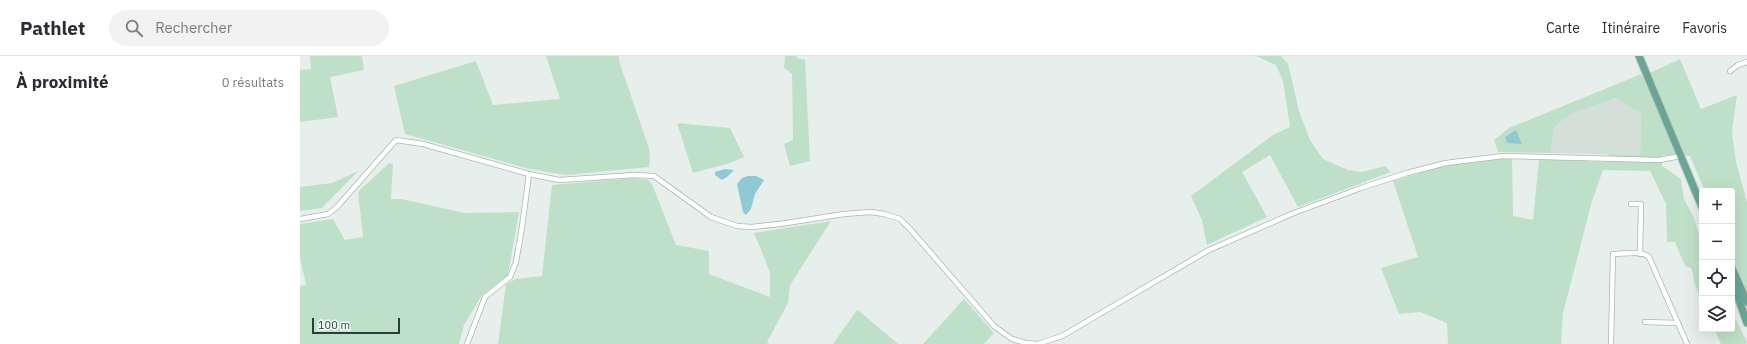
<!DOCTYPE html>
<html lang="fr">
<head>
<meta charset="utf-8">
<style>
  body { margin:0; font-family:"IBM Plex Sans",sans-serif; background:#f2f2f3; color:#2b2b33 }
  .controls { position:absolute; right:12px; bottom:12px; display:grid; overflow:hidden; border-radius:4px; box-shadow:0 4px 16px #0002 }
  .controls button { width:36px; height:36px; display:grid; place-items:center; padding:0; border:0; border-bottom:1px solid #e1e1e2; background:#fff; color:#2b2b33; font:20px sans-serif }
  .scale { position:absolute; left:12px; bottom:10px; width:88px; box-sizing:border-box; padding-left:4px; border:2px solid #24423a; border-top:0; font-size:11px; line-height:14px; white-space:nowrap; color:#24423a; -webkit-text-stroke:3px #f7fbf9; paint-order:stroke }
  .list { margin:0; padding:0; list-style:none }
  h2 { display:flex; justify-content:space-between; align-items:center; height:52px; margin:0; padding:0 16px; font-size:17px }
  h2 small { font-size:13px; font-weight:400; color:#7c7c81 }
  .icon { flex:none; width:22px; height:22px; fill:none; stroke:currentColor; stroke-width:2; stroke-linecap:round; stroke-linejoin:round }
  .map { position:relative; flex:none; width:1447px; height:288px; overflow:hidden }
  header { display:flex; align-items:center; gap:24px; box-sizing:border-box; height:56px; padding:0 20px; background:#fff; border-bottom:1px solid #e1e1e2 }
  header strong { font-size:19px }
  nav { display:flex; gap:22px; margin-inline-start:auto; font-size:14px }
  .search { width:280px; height:36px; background:#f2f2f3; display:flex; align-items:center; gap:10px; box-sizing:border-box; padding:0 14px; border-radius:22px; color:#7c7c81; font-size:15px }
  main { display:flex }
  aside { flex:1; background:#fff }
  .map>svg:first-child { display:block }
</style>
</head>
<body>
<header>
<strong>Pathlet</strong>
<div class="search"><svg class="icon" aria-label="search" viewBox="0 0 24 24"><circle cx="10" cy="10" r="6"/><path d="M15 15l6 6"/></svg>Rechercher</div>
<nav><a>Carte</a><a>Itinéraire</a><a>Favoris</a></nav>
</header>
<main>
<aside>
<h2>À proximité<small>0 résultats</small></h2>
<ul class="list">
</ul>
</aside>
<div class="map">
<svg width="1447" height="288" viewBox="0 0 1447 288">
  <rect width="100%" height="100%" fill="#e6efeb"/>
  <!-- built -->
  <path fill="#d4dfda" d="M1316 42 1341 58 1340 99 1251 97 1254 71 1273 57Z"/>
  <!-- green -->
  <g fill="#bfe0c8">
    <path d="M10 0H62L64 14 30 21 38 61 0 66V14L11 13Z"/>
    <path d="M246 0H319V5L349 92 350 102 349 111 265 119 226 112 105 78 94 30 176 5 193 49 260 43Z"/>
    <path d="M485 0H497V2L505 4 510 105 490 110 484 88 493 84 492 18 484 12Z"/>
    <path d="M956 0H981L988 8 999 55 1010 84 1023 103 1048 114 1062 116 1085 110 1091 116 998 151 970 99 942 116 967 161 907 189 902 164 891 140 973 79 990 71 983 25 976 9Z"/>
    <path d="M1380 3 1401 53 1437 39 1432 76 1436 106 1447 146V236L1432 200V135H1405L1390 100 1362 99V110L1381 123 1384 143 1394 162 1402 189V246L1394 226 1393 217 1391 212 1385 210 1375 186H1367L1366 148 1350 115 1303 114 1292 145 1263 257 1261 288H1148L1147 267 1120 256 1099 258 1081 212 1118 201 1093 125 1143 110 1174 105 1212 102 1213 160 1233 164 1239 103 1306 106 1309 98 1340 99 1341 58 1316 42 1273 57 1254 71 1251 97 1198 96 1194 84 1209 72 1339 19 1352 16Z"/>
    <path d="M377 67 430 72 444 101 430 107 393 117Z"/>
    <path d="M89 107 93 108 91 143H101L165 157 219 156 208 219 182 239 164 269 159 288H0V230L6 229 0 201V168L33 163 45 184 63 181 58 136Z"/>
    <path d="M58 115 22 152 0 155V131L32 127Z"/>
    <path d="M334 122 348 124 352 128 376 189 409 195V218L470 241V216L454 177 531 165 490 229 488 247 467 286 469 288H198L206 228 216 223 242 220 252 129Z"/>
    <path d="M664 243 694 277 684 288H623Z"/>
    <path d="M557 254H558L598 288H533Z"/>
    <path d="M1432 256 1447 286V288H1421L1414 273H1432Z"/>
  </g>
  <!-- water -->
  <g fill="#8ec9d4">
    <path d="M1216 74 1222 88 1207 87 1205 81Z"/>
    <path d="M425 113 434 114 427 121 422 124 415 119V116Z"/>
    <path d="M448 120H456L464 124 455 138 451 153 446 159 443 156 437 128 442 122Z"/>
  </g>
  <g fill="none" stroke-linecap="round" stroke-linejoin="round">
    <defs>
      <g id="minor">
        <path d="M1430 15 1438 9 1447 6"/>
        <path d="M1331 148H1341L1340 198"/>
        <path d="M0 163 28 158 37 151 96 84 123 88 229 118 259 124 335 119 354 120 411 161 437 170 451 171 480 168 544 158 571 156 584 158 600 163 610 173 694 270 712 283 726 287 738 288 762 280 909 194 994 157 1061 132 1107 117 1146 107 1203 100 1359 104 1381 100"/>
        <path d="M1345 266 1378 267"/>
        <path d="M167 288 185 241 210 221 216 206 222 171 229 118"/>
        <path d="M1311 288 1313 198C1323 198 1342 194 1349 201L1387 288"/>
      </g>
      <g id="primary">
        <path d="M1339 0 1402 151"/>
        <path d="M1432 212 1447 246"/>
        <path d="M1432 224 1447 267"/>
      </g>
    </defs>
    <!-- minor casing -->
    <use href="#minor" stroke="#a8b8b2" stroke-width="6"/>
    <!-- primary casing -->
    <use href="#primary" stroke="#c2cac8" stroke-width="9"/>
    <!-- minor -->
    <use href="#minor" stroke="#fff" stroke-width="4.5"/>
    <!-- primary -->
    <use href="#primary" stroke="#6aa596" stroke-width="7"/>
  </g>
</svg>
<div class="controls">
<button>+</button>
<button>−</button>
<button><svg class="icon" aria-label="locate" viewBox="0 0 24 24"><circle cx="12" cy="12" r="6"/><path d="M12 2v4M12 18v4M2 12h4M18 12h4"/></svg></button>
<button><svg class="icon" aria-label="layers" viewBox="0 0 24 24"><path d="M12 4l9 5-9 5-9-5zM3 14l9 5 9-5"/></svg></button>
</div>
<div class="scale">100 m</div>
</div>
</main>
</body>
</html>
